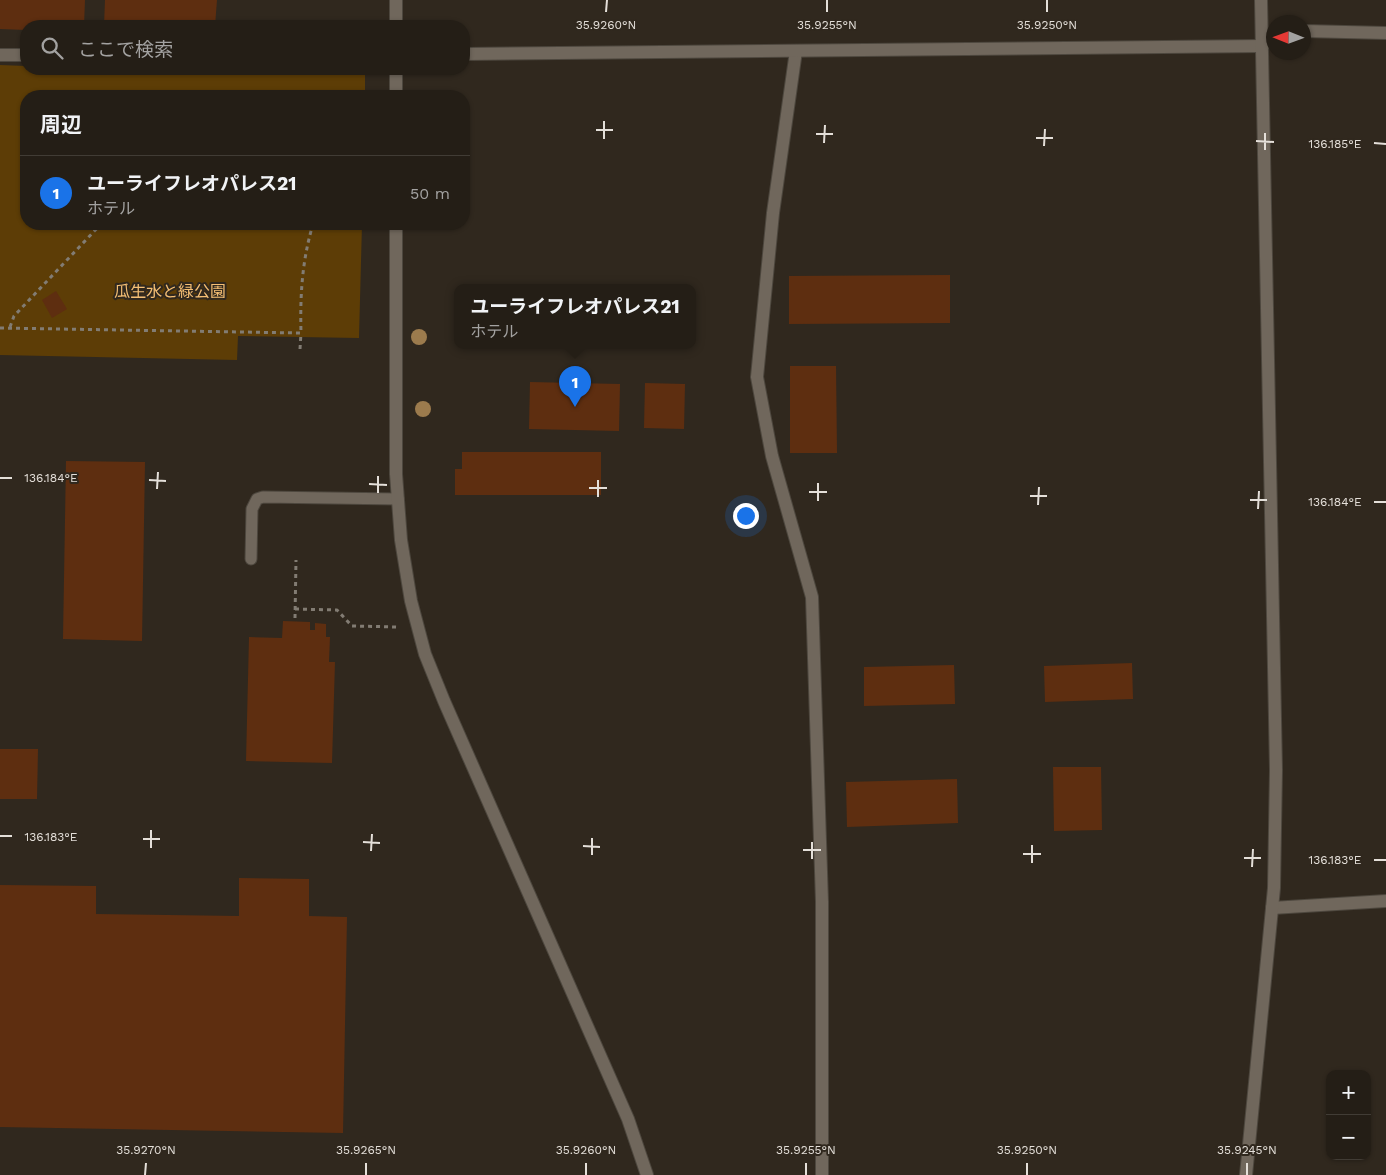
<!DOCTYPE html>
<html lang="ja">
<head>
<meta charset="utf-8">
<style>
  body { margin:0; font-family:"Work Sans","Noto Sans JP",sans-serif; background:#302b23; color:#f1f3f6 }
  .controls { position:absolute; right:15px; bottom:15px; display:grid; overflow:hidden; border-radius:10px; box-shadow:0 1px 4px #0004 }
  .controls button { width:45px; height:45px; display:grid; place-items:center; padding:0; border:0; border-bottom:1px solid #413c35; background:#241e16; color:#f1f3f6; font:25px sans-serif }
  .compass { position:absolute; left:1266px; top:15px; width:45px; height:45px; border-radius:50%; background:#241e16; box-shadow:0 1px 4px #0004; rotate:271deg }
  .you { position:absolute; left:745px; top:515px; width:18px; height:18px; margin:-12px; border:4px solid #fff; border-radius:50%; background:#1a73e8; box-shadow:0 0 0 8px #1a73e833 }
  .badge { display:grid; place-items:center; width:32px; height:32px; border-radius:50%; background:#1a73e8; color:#fff; font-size:16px; font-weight:700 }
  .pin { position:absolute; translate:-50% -41px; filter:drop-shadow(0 1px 2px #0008) }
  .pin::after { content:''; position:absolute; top:26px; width:18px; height:15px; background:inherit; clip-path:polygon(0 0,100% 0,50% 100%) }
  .popup { position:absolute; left:454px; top:284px; width:242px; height:65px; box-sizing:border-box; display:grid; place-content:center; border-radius:10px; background:#241e16; filter:drop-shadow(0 1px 4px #0005); font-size:16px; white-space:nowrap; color:#a3a2a1 }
  .popup b { font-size:19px; color:#f1f3f6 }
  .popup::after { content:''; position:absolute; left:50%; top:100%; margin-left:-10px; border:10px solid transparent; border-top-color:#241e16 }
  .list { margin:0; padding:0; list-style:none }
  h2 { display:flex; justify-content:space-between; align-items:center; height:65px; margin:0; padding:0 20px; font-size:21px }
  h2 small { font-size:16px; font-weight:400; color:#a3a2a1 }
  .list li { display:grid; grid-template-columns:32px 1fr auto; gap:15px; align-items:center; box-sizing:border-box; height:75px; padding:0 20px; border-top:1px solid #413c35 }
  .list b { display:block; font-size:19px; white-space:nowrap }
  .list p { margin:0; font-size:16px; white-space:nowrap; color:#a3a2a1 }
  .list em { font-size:16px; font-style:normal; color:#a3a2a1 }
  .icon { flex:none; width:28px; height:28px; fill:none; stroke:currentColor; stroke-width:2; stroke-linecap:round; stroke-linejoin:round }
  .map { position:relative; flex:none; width:1386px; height:1175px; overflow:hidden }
  .search { position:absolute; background:#241e16; box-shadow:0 1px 4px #0004; left:20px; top:20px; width:450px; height:55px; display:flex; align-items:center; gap:12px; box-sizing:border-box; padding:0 18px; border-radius:20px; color:#a3a2a1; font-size:19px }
  .panel { position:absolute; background:#241e16; box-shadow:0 1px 4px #0004; left:20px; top:90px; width:450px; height:140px; border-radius:20px }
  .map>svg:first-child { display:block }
</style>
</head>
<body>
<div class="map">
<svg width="1386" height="1175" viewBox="0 0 1386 1175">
  <rect width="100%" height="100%" fill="#30281e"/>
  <!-- green -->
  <path fill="#5d3d06" d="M0 65 26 66V69L365 70V96H26V224H362L359 338 238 336 237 360 0 355Z"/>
  <!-- building -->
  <g fill="#5e2e10">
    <path d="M0 0H85L84 26H26V30L0 29Z"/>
    <path d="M105 0H217L215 26H104Z"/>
    <path d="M950 275V323L789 324V276Z"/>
    <path d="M56 291 67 309 52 318 42 300Z"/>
    <path d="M790 366H836L837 453H790Z"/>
    <path d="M530 382 620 384 619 431 529 429Z"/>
    <path d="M645 383 685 384 684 429 644 428Z"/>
    <path d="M462 452H601V495H455V469H462Z"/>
    <path d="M66 461 145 462 142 641 63 639Z"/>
    <path d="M283 621 310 622V630H315V623L326 624V637H330L329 662H335L332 763 246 761 249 637 282 638Z"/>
    <path d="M1132 663 1133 699 1045 702 1044 666Z"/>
    <path d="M954 665 955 704 864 706V667Z"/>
    <path d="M0 749H38L37 799H0Z"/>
    <path d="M1053 767H1101L1102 830 1054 831Z"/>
    <path d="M957 779 958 823 847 827 846 782Z"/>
    <path d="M239 878 309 879V916L347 917 343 1133 0 1127V885L96 886V914L239 916Z"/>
  </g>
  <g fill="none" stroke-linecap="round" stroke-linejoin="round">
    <defs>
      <path id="service" d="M251 559 252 509 257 499 263 497 398 499"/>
      <g id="minor">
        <path d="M1304 31 1386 33"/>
        <path d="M796 51 773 213 757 377 772 456 812 597 822 902V1175"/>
        <path d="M464 54 1263 46"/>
        <path d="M0 55H26"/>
        <path d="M1272 908 1386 901"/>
        <path d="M1246 1175 1274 888 1276 770 1261 0"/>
      </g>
      <g id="tertiary">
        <path d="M396 0V26"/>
        <path d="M396 96V69"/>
        <path d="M396 224V474L401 540 411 601 425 654 444 701 628 1119 647 1175"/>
      </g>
    </defs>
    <!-- service casing -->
    <use href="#service" stroke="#4d473e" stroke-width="13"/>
    <!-- minor casing -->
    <use href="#minor" stroke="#4d473e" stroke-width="14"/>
    <!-- tertiary casing -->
    <use href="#tertiary" stroke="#4d473e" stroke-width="14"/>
    <!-- path -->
    <g stroke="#827c73" stroke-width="3" stroke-dasharray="4 4" stroke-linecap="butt">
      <path d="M10 327 14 316 101 224"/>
      <path d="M0 328 301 333C300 295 302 261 313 224"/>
      <path d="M300 349 301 333"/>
      <path d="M295 609 337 610 352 626 397 627"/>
      <path d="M295 618 296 560"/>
    </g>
    <!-- service -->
    <use href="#service" stroke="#70675c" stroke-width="11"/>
    <!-- minor -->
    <use href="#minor" stroke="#70675c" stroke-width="12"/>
    <!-- tertiary -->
    <use href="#tertiary" stroke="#70675c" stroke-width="12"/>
  </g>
  <!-- trees -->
  <g fill="#9c7b4d">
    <circle cx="419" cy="337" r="8"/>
    <circle cx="423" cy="409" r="8"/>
  </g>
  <!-- ticks -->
  <path fill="none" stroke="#e4dfd9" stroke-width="2" d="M606 12 607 0M827 12V0M1047 12V0M596 130H613M816 134H833M1036 138H1053M604 139V121M1256 141 1274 142M824 143 825 125M1374 143 1386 144M1044 146 1045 129M1265 150V133M0 478H12M149 480 166 481M369 484 387 485M589 488H607M157 489 158 472M809 492H827M378 493V476M1030 496H1047M598 497V480M1250 500H1267M818 501V483M1374 502H1386M1038 505 1039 487M1258 509 1259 491M0 836H12M143 839H160M363 842 380 843M583 846 600 847M151 848V830M803 850H821M371 851 372 834M1023 854H1041M592 855V838M1244 858H1261M812 859V842M1374 860H1386M1032 863V845M1252 867 1253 849M145 1175 146 1163M366 1175V1163M586 1175V1163M806 1175V1163M1027 1175V1163M1247 1175V1163"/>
  <g text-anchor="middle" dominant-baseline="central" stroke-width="4" stroke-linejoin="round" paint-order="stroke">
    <!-- park labels -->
    <g font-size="16" fill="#f5bf74" stroke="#30281e">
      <text x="170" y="291">瓜生水と緑公園</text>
    </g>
  </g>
  <g font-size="12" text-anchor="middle" fill="#e4dfd9" stroke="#30281e" stroke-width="4" stroke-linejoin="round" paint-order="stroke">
    <text x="606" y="29">35.9260°N</text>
    <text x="827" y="29">35.9255°N</text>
    <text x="1047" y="29">35.9250°N</text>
    <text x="1335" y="148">136.185°E</text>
    <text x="51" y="482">136.184°E</text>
    <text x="1335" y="506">136.184°E</text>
    <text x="51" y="841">136.183°E</text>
    <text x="1335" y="864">136.183°E</text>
    <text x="146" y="1154">35.9270°N</text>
    <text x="366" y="1154">35.9265°N</text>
    <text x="586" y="1154">35.9260°N</text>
    <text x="806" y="1154">35.9255°N</text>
    <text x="1027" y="1154">35.9250°N</text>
    <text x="1247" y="1154">35.9245°N</text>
  </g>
</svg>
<div class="controls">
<button>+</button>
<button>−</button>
</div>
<svg class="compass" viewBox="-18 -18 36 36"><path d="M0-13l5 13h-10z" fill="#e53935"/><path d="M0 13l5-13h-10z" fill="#a3a2a1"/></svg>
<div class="you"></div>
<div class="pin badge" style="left:575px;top:407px">1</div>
<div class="popup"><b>ユーライフレオパレス21</b>ホテル</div>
<div class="search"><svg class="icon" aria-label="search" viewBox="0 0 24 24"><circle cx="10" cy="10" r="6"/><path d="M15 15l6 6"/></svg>ここで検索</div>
<section class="panel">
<h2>周辺<small></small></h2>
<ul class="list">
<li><span class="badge">1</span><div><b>ユーライフレオパレス21</b><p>ホテル</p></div><em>50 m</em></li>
</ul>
</section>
</div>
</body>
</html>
